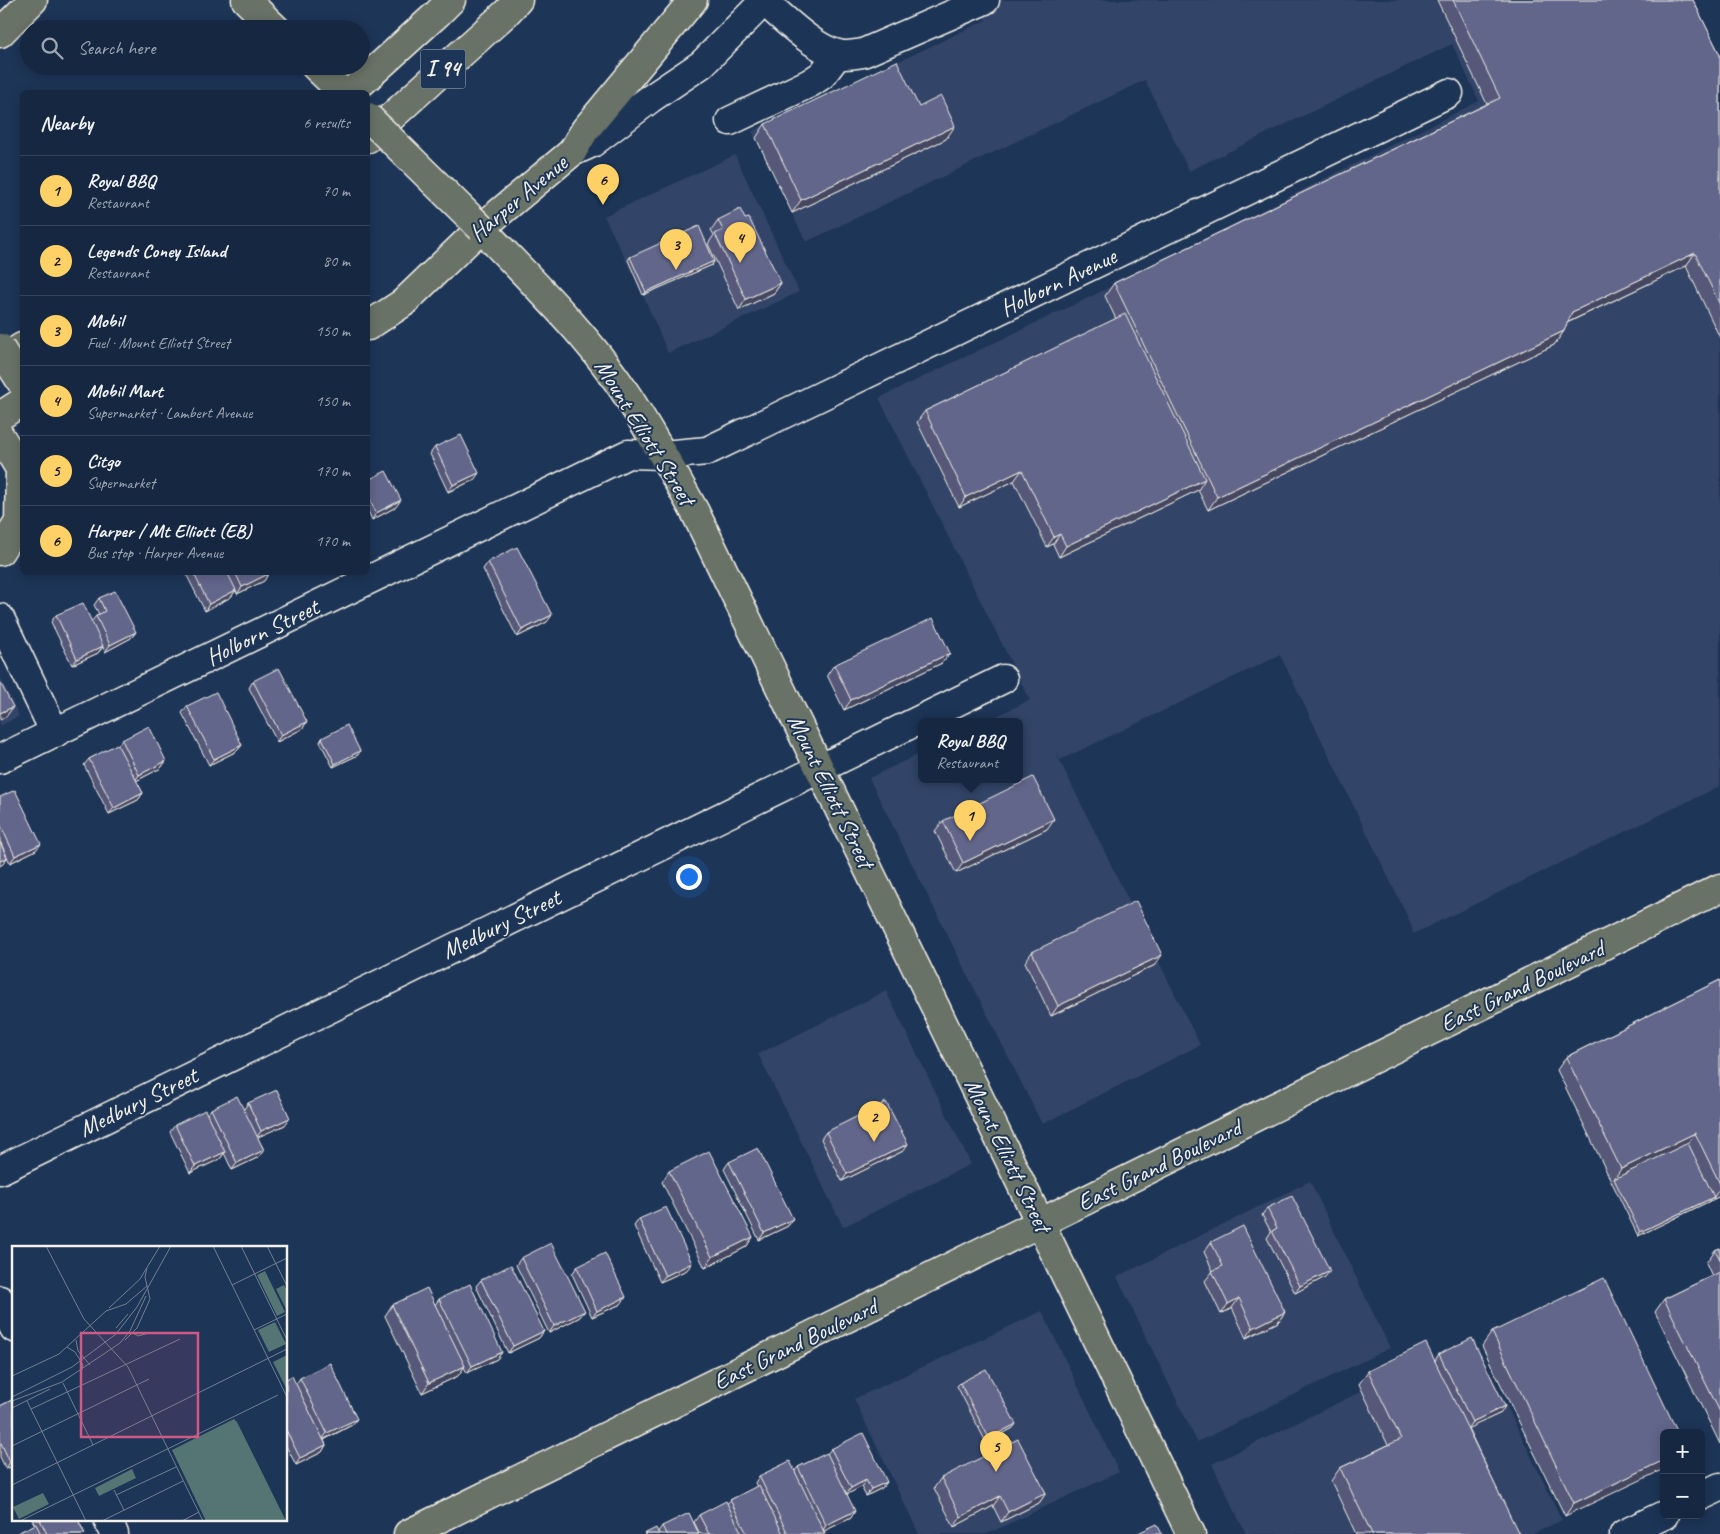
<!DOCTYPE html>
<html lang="en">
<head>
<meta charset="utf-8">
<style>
  body { margin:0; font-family:Caveat,sans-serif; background:#1f3048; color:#f1f3f6 }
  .controls { position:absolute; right:15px; bottom:15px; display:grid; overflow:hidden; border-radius:8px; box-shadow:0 2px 12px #0003 }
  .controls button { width:45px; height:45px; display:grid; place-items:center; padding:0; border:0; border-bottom:1px solid #35445a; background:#162841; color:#f1f3f6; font:25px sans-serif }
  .you { position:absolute; left:688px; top:876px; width:18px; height:18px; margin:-12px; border:4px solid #fff; border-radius:50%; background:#1a73e8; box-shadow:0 0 0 8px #1a73e833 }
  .badge { display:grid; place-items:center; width:32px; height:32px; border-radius:50%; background:#ffd166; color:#111; font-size:16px; font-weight:700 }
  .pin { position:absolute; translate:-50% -41px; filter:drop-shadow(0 1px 2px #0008) }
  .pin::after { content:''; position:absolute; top:26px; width:18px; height:15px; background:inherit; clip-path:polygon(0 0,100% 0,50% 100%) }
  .popup { position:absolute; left:918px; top:718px; width:105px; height:65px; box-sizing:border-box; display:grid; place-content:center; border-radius:8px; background:#162841; filter:drop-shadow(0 1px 4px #0005); font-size:16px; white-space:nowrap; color:#9ea6b1 }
  .popup b { font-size:19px; color:#f1f3f6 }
  .popup::after { content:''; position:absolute; left:50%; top:100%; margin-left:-10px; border:10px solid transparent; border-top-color:#162841 }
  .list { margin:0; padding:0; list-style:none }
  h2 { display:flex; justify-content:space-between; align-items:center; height:65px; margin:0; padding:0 20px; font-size:21px }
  h2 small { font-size:16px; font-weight:400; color:#9ea6b1 }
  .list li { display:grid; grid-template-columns:32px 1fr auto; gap:15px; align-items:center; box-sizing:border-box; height:70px; padding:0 20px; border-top:1px solid #35445a }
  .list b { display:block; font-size:19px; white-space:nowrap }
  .list p { margin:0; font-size:16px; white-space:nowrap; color:#9ea6b1 }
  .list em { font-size:16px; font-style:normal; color:#9ea6b1 }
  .icon { flex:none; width:28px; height:28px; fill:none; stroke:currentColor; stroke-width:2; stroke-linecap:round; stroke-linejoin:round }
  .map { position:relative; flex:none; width:1720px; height:1534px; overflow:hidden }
  .search { position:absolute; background:#162841; box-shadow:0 2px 12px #0003; left:20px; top:20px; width:350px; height:55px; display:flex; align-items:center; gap:12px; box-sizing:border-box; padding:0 18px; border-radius:28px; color:#9ea6b1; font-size:19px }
  .panel { position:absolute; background:#162841; box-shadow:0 2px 12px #0003; left:20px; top:90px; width:350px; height:485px; border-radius:8px }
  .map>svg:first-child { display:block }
</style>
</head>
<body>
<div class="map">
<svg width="1720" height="1534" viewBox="0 0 1720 1534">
  <rect width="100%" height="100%" fill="#1d3557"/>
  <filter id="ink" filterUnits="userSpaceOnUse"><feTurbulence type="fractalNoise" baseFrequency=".02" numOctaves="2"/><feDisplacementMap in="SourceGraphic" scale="10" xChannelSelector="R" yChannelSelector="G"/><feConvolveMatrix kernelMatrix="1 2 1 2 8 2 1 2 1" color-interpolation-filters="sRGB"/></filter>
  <g filter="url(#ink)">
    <!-- built -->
    <g fill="#324467">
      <path d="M977 0H1678L1720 84V786L1413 934 1411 924 1280 655 1060 760 1054 749 1200 1045 1042 1124 869 778 921 753V780H1019V722H984L1030 700 879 398 1102 291 1479 101 1452 44 1189 171 1145 80 806 242 752 131 986 20Z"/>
      <path d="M735 155 799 292 668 353 643 295 604 216Z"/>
      <path d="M0 676 19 716 0 726Z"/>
      <path d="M886 991 971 1164 843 1227 758 1054Z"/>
      <path d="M1310 1181 1390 1348 1197 1442 1117 1277Z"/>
      <path d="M1042 1311 1119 1472 987 1534H919L854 1399Z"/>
      <path d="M1473 1337 1562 1520 1533 1534H1246L1212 1464Z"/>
    </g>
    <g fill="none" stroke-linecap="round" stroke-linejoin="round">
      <defs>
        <g id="minor">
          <path d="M764 1C783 18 818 53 844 55 850 55 857 54 863 53L985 0"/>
          <path d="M730 121 810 83 822 75 838 54"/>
          <path d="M572 152 592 143 650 99 702 64 765 0"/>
          <path d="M0 618 55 733"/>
          <path d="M0 759 628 454 663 455 707 451 1449 93"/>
          <path d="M0 1170 1003 679"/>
          <path d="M0 1300 14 1328"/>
          <path d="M1701 1496 1720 1487"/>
          <path d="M108 1520 114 1534"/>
          <path d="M1624 1534 1664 1515"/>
        </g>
        <g id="major">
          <path d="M246 0 276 29"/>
          <path d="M0 33 33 0"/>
          <path d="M315 66 342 92"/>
          <path d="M481 228C532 282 591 338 630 400 653 436 674 474 695 512L1191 1534"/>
          <path d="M368 326 403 303 481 228 572 152"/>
          <path d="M0 436 20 469 19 521 0 551"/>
          <path d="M408 1534 1720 888"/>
        </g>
        <g id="highway">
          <path d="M351 92 437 14 451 0"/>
          <path d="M368 138 506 13 518 0"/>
          <path d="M572 152 585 130 693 0"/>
          <path d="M0 361 22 347"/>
          <path d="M0 416 22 402"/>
        </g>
      </defs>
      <!-- minor casing -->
      <use href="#minor" stroke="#f4f1e8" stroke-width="31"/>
      <!-- major casing -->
      <use href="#major" stroke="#f4f1e8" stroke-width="31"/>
      <!-- highway casing -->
      <use href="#highway" stroke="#f4f1e8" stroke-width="31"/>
      <!-- minor -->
      <use href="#minor" stroke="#1d3557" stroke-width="28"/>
      <!-- major -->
      <use href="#major" stroke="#697266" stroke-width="28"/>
      <!-- highway -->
      <use href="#highway" stroke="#697266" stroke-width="28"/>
      <defs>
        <g id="major-bridge">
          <path d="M368 117 481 228"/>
          <path d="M0 348 22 383"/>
        </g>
      </defs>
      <!-- major-bridge casing -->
      <use href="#major-bridge" stroke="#f4f1e8" stroke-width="31" stroke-linecap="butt"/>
      <!-- major-bridge -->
      <use href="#major-bridge" stroke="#697266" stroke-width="28"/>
    </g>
    <!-- wall -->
    <g fill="#545878" stroke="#f4f1e8">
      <path d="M1437 0H1693L1720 55V338L1686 266 1567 323 1564 331 1554 345 1208 510 1198 490 1059 557 1053 544 1047 547 1014 481 959 507 917 422 925 411 1116 319 1105 296 1114 283 1487 104Z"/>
      <path d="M919 107 946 139 792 213 756 138 765 124Z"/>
      <path d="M745 219 781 283 774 293 739 310 708 244 714 235 711 230 718 220Z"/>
      <path d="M630 257 714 261 712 265 643 295 628 260Z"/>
      <path d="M435 447 474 480 448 492 430 454Z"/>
      <path d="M368 480 396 507 372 520 368 511Z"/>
      <path d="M488 562 547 622 517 637 483 569Z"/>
      <path d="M185 572H268V574L264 581 237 594 236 590 231 597 205 611Z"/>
      <path d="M99 598 136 632 131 638 105 652 103 647 98 653 72 665 51 622 56 615 91 622 96 616 99 614 94 605Z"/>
      <path d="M950 653 942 663 844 710 827 675 834 665Z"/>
      <path d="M253 681 307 722 302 729 277 742 249 688Z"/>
      <path d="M187 706 242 745 237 751 209 765 182 713Z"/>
      <path d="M322 738 358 755 333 767 320 742Z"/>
      <path d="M122 740 166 761 161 768 136 781 143 793 138 800 109 814 84 765 89 759 118 745Z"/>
      <path d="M0 797 36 850 10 863 0 841Z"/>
      <path d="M943 821 1047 829 956 873 935 831Z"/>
      <path d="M1032 952 1155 965 1051 1016 1025 962Z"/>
      <path d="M1720 980V1196L1638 1236 1557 1070 1566 1057Z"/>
      <path d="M248 1103 285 1125 257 1137 264 1150 259 1157 232 1170 224 1153 220 1159 190 1173 170 1132 175 1125 207 1114 211 1109H244Z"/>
      <path d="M826 1132 903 1151 842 1181 821 1139Z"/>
      <path d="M729 1162 793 1219 788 1226 759 1240 724 1169Z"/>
      <path d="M669 1171 753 1237 746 1247 705 1268 662 1182Z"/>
      <path d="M1267 1208 1325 1277 1295 1293 1267 1238 1271 1232 1262 1215Z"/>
      <path d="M639 1219 687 1270 660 1282 634 1226Z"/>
      <path d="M1211 1242 1285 1312 1278 1322 1246 1338 1232 1308 1221 1314 1205 1281 1213 1271 1204 1252Z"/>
      <path d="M1720 1248V1444L1655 1312 1664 1299 1712 1276 1706 1263 1715 1250Z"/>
      <path d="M521 1258 580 1317 549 1333 516 1265Z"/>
      <path d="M577 1267 621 1304 592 1317 572 1274Z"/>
      <path d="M481 1280 544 1331 539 1338 508 1353 476 1286Z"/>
      <path d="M439 1299 502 1352 497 1359 467 1373 464 1367 458 1376 422 1393 385 1316 392 1305H435Z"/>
      <path d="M1492 1332 1678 1433 1565 1516 1482 1346Z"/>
      <path d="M1439 1354 1501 1413 1468 1428 1518 1534H1356L1331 1481 1340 1468 1388 1445 1359 1384 1368 1371 1435 1361Z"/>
      <path d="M300 1378 352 1425 324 1440 326 1445 322 1452 296 1465 286 1446V1379L296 1384Z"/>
      <path d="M960 1383 1013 1428 986 1442 957 1386Z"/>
      <path d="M14 1399V1465L6 1469 0 1457V1406Z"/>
      <path d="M831 1449 887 1482 882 1488 866 1496 861 1487 847 1494 851 1518 824 1531 825 1534H700L694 1522 699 1515 727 1504 730 1500 757 1487 755 1483 759 1476 795 1471 798 1467 827 1454Z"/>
      <path d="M941 1478 1046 1493 1039 1503 1001 1522 993 1506 954 1527 934 1488Z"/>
      <path d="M32 1520H78L85 1534H15L35 1525Z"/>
      <path d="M662 1526 699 1534H644L658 1532Z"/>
    </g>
    <!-- shaded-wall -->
    <g fill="#454761" stroke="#f4f1e8">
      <path d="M955 126 946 139 792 213 801 200Z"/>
      <path d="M1695 253 1686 266 1562 325 1572 312Z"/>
      <path d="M714 261 712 265 643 295 646 292Z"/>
      <path d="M781 283 774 293 739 310 746 299Z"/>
      <path d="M1564 331 1554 345 1208 510 1217 497Z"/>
      <path d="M1022 470 1014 481 959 507 966 497Z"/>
      <path d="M479 473 474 480 448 492 453 485Z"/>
      <path d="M1205 479 1198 490 1059 557 1066 546Z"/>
      <path d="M401 500 396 507 372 520 376 513Z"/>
      <path d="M1060 534 1053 544 1047 547 1054 537Z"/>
      <path d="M268 574 264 581 237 594 242 587Z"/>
      <path d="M236 590 231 597 205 611 209 604Z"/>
      <path d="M552 615 547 622 517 637 522 630Z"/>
      <path d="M136 632 131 638 105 652 110 645Z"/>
      <path d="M103 646 98 653 72 665 77 659Z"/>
      <path d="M950 653 942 663 844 710 851 700Z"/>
      <path d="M13 707 6 717 0 720V713Z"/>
      <path d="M307 722 302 729 277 742 281 735Z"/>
      <path d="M242 745 237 751 209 765 214 759Z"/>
      <path d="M360 751 358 755 333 767 335 764Z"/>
      <path d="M166 761 161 768 134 782 139 775Z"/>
      <path d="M143 793 138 800 109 814 114 808Z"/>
      <path d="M1054 819 1047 829 956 873 963 863Z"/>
      <path d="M41 844 36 850 10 863 15 856Z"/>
      <path d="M7 858 3 864 0 866V861Z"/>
      <path d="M1162 955 1155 965 1051 1016 1058 1006Z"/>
      <path d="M290 1118 285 1125 256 1138 261 1131Z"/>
      <path d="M1695 1133 1685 1146 1614 1179 1621 1169Z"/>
      <path d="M908 1144 903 1151 842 1181 847 1174Z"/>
      <path d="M264 1150 259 1157 232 1170 237 1163Z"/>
      <path d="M225 1152 220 1159 190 1173 195 1166Z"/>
      <path d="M1720 1188V1196L1712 1200Z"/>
      <path d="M1714 1197 1712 1200 1638 1236 1640 1232Z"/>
      <path d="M793 1219 788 1226 759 1240 764 1233Z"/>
      <path d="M753 1237 746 1247 705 1268 712 1257Z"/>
      <path d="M692 1263 687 1270 660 1282 665 1276Z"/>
      <path d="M1330 1271 1325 1277 1295 1293 1300 1286Z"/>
      <path d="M626 1297 621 1304 592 1317 597 1311Z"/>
      <path d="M1239 1298 1232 1308 1221 1314 1228 1304Z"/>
      <path d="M585 1311 580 1317 549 1333 554 1326Z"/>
      <path d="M1285 1312 1278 1322 1246 1338 1253 1328Z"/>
      <path d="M544 1331 539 1338 508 1353 513 1346Z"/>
      <path d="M502 1352 497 1359 467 1373 472 1366Z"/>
      <path d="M465 1366 458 1376 422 1393 429 1383Z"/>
      <path d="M1505 1406 1501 1413 1467 1429 1472 1422Z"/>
      <path d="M357 1419 352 1425 322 1440 327 1433Z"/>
      <path d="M1016 1424 1013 1428 986 1442 989 1438Z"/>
      <path d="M326 1445 322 1452 296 1465 300 1458Z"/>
      <path d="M14 1460V1465L6 1469 10 1462Z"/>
      <path d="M1664 1460V1469L1565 1516 1574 1503Z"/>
      <path d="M866 1480 861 1487 846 1495 851 1488Z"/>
      <path d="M887 1482 882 1488 866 1496 871 1489Z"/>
      <path d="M1046 1493 1039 1503 1001 1522 1008 1512Z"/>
      <path d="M1000 1496 993 1506 954 1527 961 1517Z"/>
      <path d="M855 1511 851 1518 822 1532 826 1525Z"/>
    </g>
    <!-- building -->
    <g fill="#62668b" stroke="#f4f1e8">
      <path d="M1453 0H1693L1720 55V305L1695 253 1572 312 1564 331 1217 497 1114 283 1500 98Z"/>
      <path d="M897 61 919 107 941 96 955 126 801 200 765 124Z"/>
      <path d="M740 209 745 219 749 218 781 283 746 299 715 234 723 230 718 220Z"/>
      <path d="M699 226 714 261 646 292 630 257Z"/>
      <path d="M1125 314 1205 479 1066 546 1060 534 1054 537 1022 470 966 497 925 411Z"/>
      <path d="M461 435 479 473 453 485 435 447Z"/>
      <path d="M386 471 401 500 376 513 368 495V480Z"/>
      <path d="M517 547 552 615 522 630 488 562Z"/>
      <path d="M193 572H227L236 590 209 604Z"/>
      <path d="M235 572H268V574L242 587Z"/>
      <path d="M115 591 136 632 110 645 96 616 105 611 99 598Z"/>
      <path d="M83 603 103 646 77 659 56 615Z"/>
      <path d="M933 618 950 653 851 700 834 665Z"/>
      <path d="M279 668 307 722 281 735 253 681Z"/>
      <path d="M0 682 13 707 0 713Z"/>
      <path d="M216 692 242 745 214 759 187 706Z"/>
      <path d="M347 725 360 751 335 764 322 738Z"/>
      <path d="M149 726 166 761 139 775 122 740Z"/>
      <path d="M117 744 143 793 114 808 89 759Z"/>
      <path d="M1033 777 1054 819 963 863 943 821Z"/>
      <path d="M15 790 41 844 15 856 0 824V797Z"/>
      <path d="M0 842 7 858 0 861Z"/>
      <path d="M1136 901 1162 955 1058 1006 1032 952Z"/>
      <path d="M1720 980V1184L1695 1133 1621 1169 1566 1057Z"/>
      <path d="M277 1090 290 1118 261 1131 248 1103Z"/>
      <path d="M237 1096 264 1150 237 1163 211 1109Z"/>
      <path d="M886 1102 908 1144 847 1174 826 1132Z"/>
      <path d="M205 1110 225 1152 195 1166 175 1125Z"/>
      <path d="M1688 1143 1714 1197 1640 1232 1614 1179Z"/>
      <path d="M758 1148 793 1219 764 1233 729 1162Z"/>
      <path d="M709 1151 753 1237 712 1257 669 1171Z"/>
      <path d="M1292 1196 1330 1271 1300 1286 1272 1231 1277 1228 1267 1208Z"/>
      <path d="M666 1207 692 1263 665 1276 639 1219Z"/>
      <path d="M1243 1226 1285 1312 1253 1328 1239 1298 1228 1304 1212 1271 1223 1266 1211 1242Z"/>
      <path d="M551 1243 585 1311 554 1326 521 1258Z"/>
      <path d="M1720 1248V1259L1715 1250Z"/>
      <path d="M605 1253 626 1297 597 1311 577 1267Z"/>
      <path d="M511 1265 544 1331 513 1346 481 1280Z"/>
      <path d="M1720 1272V1412L1664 1299Z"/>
      <path d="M1604 1278 1678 1433H1664V1460L1574 1503 1492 1332Z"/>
      <path d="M470 1284 502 1352 472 1366 439 1299Z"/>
      <path d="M427 1288 465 1366 429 1383 392 1305Z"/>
      <path d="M1472 1338 1505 1406 1472 1422 1439 1354Z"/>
      <path d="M1426 1343 1519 1534H1372L1340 1468 1401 1439 1368 1371Z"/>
      <path d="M330 1363 357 1419 327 1433 300 1378Z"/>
      <path d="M986 1369 1016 1424 989 1438 960 1383Z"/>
      <path d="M292 1376 326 1445 300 1458 286 1430V1379Z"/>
      <path d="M14 1399V1460L10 1462 0 1441V1406Z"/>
      <path d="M863 1433 887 1482 871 1489 866 1480 851 1488 831 1449Z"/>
      <path d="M1018 1439 1046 1493 1008 1512 1000 1496 961 1517 941 1478Z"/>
      <path d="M827 1453 855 1511 826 1525 798 1467Z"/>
      <path d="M790 1461 825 1534H788L759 1476Z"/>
      <path d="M759 1485 783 1534H747L730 1500Z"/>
      <path d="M726 1501 742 1534H709L699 1515Z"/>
      <path d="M689 1513 699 1534H666L662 1526Z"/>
      <path d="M40 1520H78L85 1534H47Z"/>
      <path d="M36 1524 41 1534H15Z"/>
      <path d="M1157 1524 1162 1534H1136Z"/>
      <path d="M656 1528 659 1534H644Z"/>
    </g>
  </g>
  <g text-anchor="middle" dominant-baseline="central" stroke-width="4" stroke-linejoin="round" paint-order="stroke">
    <!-- shield labels -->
    <rect fill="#1d3557" stroke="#b4b9bc" stroke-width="1" x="420.5" y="49.5" width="45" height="39" rx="4"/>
    <g font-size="22" font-weight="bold" fill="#f4f1e8">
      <text x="443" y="69">I 94</text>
    </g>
    <!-- street labels -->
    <g font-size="24" fill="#f4f1e8" stroke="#1d3557">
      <text transform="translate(518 198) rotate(-40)">Harper Avenue</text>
      <text transform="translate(1058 282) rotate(-26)">Holborn Avenue</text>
      <text transform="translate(645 432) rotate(58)">Mount Elliott Street</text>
      <text transform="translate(262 632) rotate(-26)">Holborn Street</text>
      <text transform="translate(831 791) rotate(64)">Mount Elliott Street</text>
      <text transform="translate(501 924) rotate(-26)">Medbury Street</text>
      <text transform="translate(1522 986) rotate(-26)">East Grand Boulevard</text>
      <text transform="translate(138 1102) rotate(-26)">Medbury Street</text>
      <text transform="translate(1008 1155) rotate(64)">Mount Elliott Street</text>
      <text transform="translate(1159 1165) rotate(-26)">East Grand Boulevard</text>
      <text transform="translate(795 1344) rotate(-26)">East Grand Boulevard</text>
    </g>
  </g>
  <!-- overview -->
  <g transform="translate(12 1246)">
    <rect width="275" height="275" fill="#1d3557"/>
    <path d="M253 25 273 66 265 70 245 29ZM272 39 275 45V65L264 43ZM263 76 274 98 257 106 246 84ZM275 109V141L274 142 261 116ZM222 173 225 176 274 275H194L160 204ZM120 223 124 232 87 250 83 242ZM31 247 37 258 7 273 1 261Z" fill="#547574"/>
    <path fill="none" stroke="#738091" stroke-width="1" d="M34 0 72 73 116 121 191 275M201 0 275 151M229 0 275 94M255 0 275 40M220 39 275 12M97 62 128 33 148 0M94 65 114 58 135 40M104 82 116 68M242 84 275 68M121 87 126 90 137 87M64 94 66 105 78 119M113 94 125 82 138 53 133 31 135 22M108 97 118 85 134 50M55 101 63 106 71 119 70 124M0 130 47 108 94 65M50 136 108 97M51 137 81 199M0 151 60 121 104 88 125 61 159 0M0 155 50 136M15 155 74 275M0 162 38 143M19 163 168 93M0 200 137 133M0 239 275 103M102 244 112 264M104 249 164 221M8 275 266 149M90 275 171 235M170 275 187 266"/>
    <path fill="#d15985" fill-opacity="0.15" stroke="#d15985" stroke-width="2.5" d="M69 87H186V191H69Z"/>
    <rect width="275" height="275" fill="none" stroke="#f4f1e8" stroke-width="2.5"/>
  </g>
</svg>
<div class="controls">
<button>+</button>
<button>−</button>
</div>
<div class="you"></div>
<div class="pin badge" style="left:970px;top:841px">1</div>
<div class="popup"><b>Royal BBQ</b>Restaurant</div>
<div class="pin badge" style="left:874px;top:1142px">2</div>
<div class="pin badge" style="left:676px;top:270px">3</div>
<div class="pin badge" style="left:740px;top:263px">4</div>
<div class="pin badge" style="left:996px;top:1472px">5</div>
<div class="pin badge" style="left:603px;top:205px">6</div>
<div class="search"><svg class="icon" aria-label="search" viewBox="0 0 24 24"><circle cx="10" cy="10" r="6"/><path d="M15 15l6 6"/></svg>Search here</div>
<section class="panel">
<h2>Nearby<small>6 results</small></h2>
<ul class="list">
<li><span class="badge">1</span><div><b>Royal BBQ</b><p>Restaurant</p></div><em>70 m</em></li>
<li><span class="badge">2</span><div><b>Legends Coney Island</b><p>Restaurant</p></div><em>80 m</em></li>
<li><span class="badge">3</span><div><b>Mobil</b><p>Fuel · Mount Elliott Street</p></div><em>150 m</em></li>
<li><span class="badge">4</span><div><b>Mobil Mart</b><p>Supermarket · Lambert Avenue</p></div><em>150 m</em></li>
<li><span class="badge">5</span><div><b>Citgo</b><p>Supermarket</p></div><em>170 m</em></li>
<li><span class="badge">6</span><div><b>Harper / Mt Elliott (EB)</b><p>Bus stop · Harper Avenue</p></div><em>170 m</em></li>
</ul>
</section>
</div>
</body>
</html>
